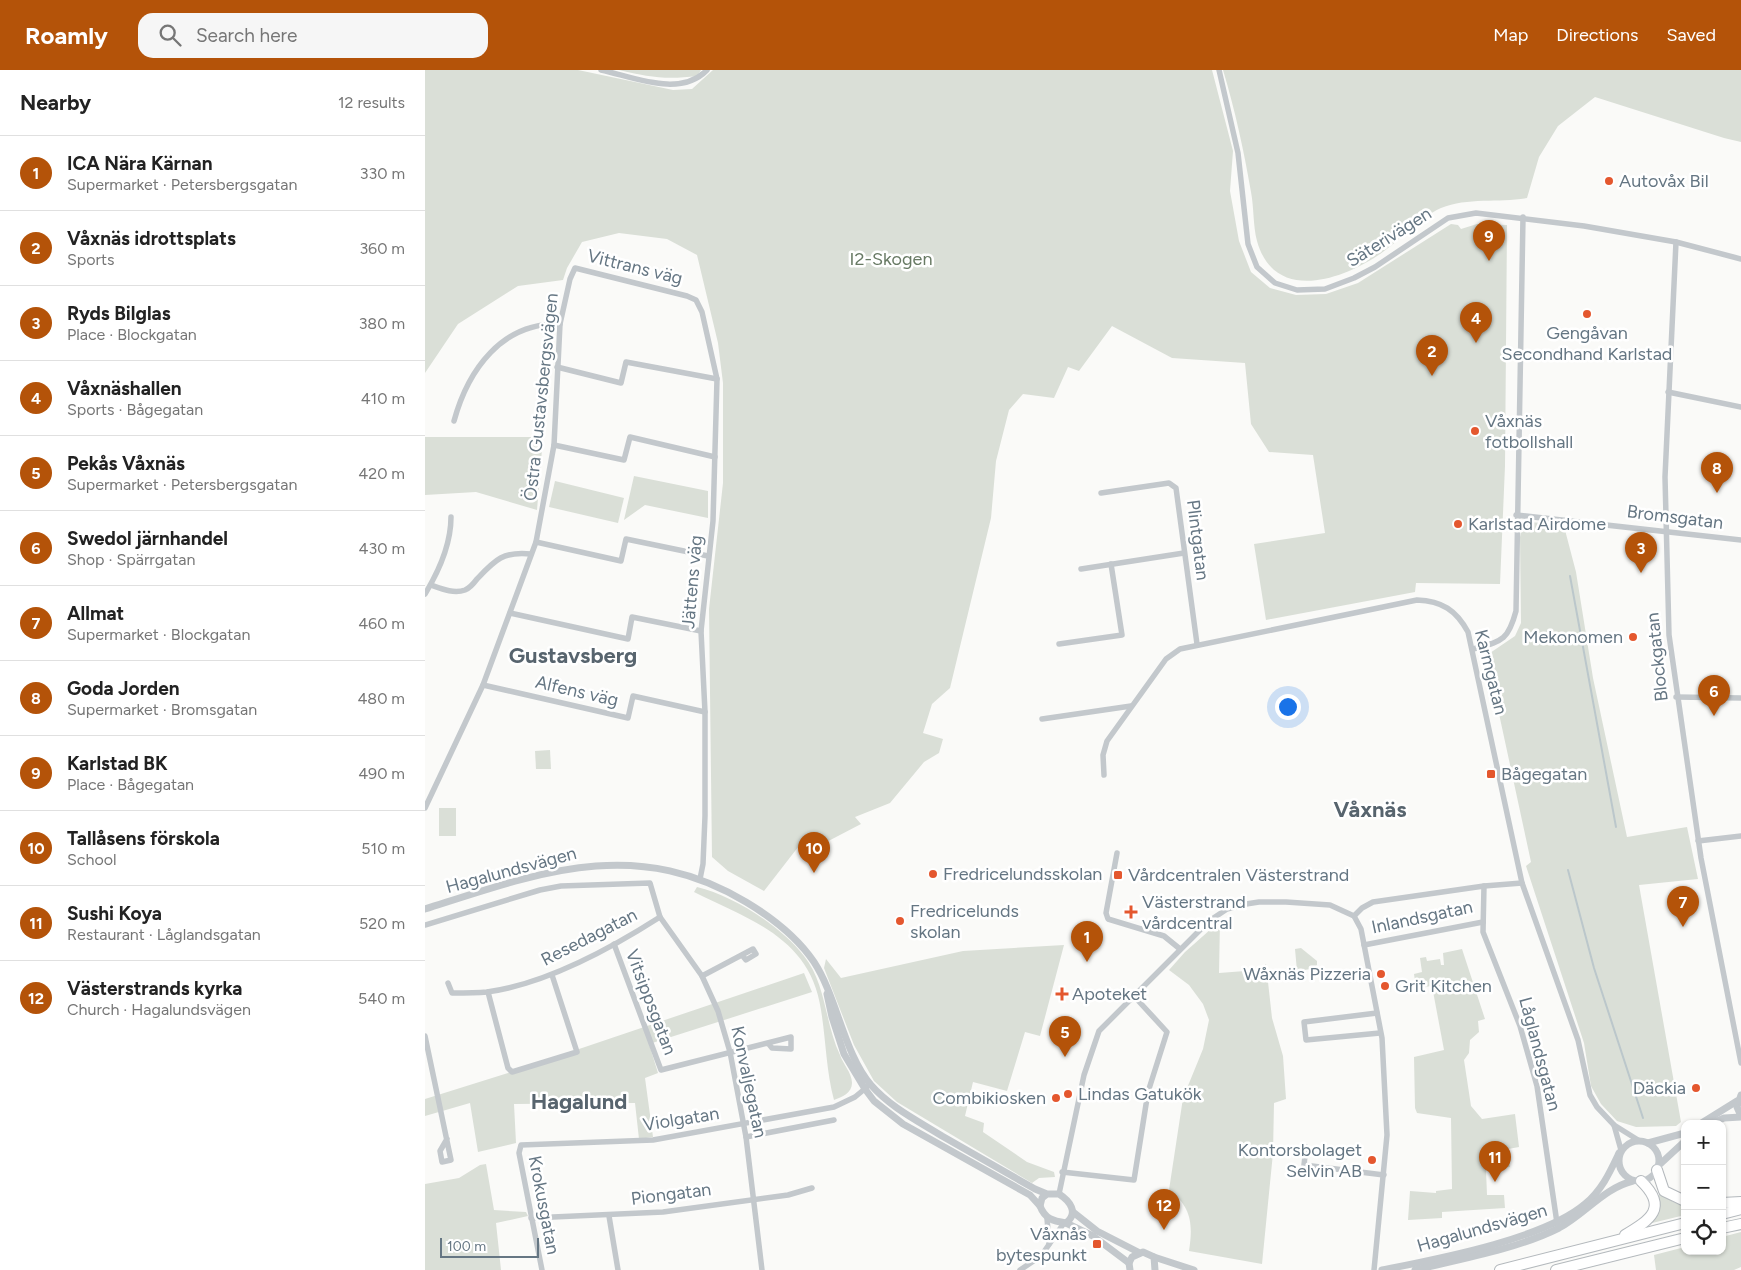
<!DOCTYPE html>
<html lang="en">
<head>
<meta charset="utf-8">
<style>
  body { margin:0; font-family:Figtree,sans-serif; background:#f6f6f6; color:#222 }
  .controls { position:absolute; right:15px; bottom:15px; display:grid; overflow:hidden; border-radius:10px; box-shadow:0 1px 4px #0004 }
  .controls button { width:45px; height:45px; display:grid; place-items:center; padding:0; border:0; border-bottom:1px solid #e0e0e0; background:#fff; color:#222; font:25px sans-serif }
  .scale { position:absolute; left:15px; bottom:12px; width:99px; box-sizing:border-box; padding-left:5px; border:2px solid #657683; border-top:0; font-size:14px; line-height:18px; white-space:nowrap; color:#657683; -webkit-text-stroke:4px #fff; paint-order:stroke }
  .you { position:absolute; left:862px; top:636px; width:18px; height:18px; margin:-12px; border:4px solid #fff; border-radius:50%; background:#1a73e8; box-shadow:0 0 0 8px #1a73e833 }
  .badge { display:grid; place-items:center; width:32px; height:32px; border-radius:50%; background:#b45309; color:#fff; font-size:16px; font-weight:700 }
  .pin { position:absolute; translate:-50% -41px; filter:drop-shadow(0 1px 2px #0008) }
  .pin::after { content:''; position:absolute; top:26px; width:18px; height:15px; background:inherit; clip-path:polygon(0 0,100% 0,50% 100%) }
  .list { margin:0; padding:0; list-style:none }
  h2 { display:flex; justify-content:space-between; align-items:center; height:65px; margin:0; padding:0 20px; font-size:21px }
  h2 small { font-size:16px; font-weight:400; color:#767676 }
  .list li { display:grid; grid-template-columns:32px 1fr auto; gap:15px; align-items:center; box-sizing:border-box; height:75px; padding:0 20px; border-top:1px solid #e0e0e0 }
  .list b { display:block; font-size:19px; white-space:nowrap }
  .list p { margin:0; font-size:16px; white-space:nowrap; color:#767676 }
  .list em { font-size:16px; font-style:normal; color:#767676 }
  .icon { flex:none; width:28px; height:28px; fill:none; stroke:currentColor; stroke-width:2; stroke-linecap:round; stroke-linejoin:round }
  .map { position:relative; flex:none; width:1316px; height:1200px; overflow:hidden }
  header { display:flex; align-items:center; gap:30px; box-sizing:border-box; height:70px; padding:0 25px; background:#b45309; color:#fff }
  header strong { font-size:24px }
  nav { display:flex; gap:28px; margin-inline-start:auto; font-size:18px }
  .search { width:350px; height:45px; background:#f6f6f6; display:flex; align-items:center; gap:12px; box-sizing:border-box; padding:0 18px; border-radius:15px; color:#767676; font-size:19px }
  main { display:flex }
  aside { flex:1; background:#fff }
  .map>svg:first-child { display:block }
</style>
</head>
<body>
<header>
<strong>Roamly</strong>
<div class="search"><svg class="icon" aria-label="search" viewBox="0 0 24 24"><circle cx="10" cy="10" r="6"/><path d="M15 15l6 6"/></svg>Search here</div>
<nav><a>Map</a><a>Directions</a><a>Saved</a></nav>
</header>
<main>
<aside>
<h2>Nearby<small>12 results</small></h2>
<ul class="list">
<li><span class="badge">1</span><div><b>ICA Nära Kärnan</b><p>Supermarket · Petersbergsgatan</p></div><em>330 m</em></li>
<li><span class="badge">2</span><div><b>Våxnäs idrottsplats</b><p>Sports</p></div><em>360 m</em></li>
<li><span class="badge">3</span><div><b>Ryds Bilglas</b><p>Place · Blockgatan</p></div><em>380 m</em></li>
<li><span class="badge">4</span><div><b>Våxnäshallen</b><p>Sports · Bågegatan</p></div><em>410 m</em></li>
<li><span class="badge">5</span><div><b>Pekås Våxnäs</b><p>Supermarket · Petersbergsgatan</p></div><em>420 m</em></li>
<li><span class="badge">6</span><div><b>Swedol järnhandel</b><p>Shop · Spärrgatan</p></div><em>430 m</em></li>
<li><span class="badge">7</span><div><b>Allmat</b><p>Supermarket · Blockgatan</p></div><em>460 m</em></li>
<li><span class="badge">8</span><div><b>Goda Jorden</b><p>Supermarket · Bromsgatan</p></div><em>480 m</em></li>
<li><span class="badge">9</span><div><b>Karlstad BK</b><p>Place · Bågegatan</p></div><em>490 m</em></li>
<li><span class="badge">10</span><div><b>Tallåsens förskola</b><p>School</p></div><em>510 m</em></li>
<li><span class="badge">11</span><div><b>Sushi Koya</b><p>Restaurant · Låglandsgatan</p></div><em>520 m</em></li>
<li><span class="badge">12</span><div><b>Västerstrands kyrka</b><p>Church · Hagalundsvägen</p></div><em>540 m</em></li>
</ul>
</aside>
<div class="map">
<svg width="1316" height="1200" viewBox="0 0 1316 1200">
  <rect width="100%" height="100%" fill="#fafaf8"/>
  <!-- green -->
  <g fill="#dadfd7">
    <path d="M0 0H153L248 20 267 19 288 0H787L808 81 805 121 814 171 826 202 845 218 871 225 901 224 933 213 1026 154 1033 155 1036 159 1052 154 1082 155 1080 396 1075 514 991 513 990 522 841 550 829 474 900 463 888 385 844 382 826 354 820 293 747 288 687 256 654 301 643 297 629 328 598 324 584 340 571 391 566 448 525 618 507 634 498 663 518 669 514 683 499 692 465 733 430 747 436 754 390 778 377 772 339 821 303 801 287 787 284 539 298 413V313L293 273 272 185 242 169 194 163 157 172 142 198 138 210 93 216 33 254 0 303Z"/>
    <path d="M194 0H276L272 6C241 10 223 7 194 0Z"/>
    <path d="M798 0H1316V72L1299 68 1170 27 1133 56 1114 87 1102 128C1074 133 1043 127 1016 138 993 148 973 173 952 186 914 211 849 232 832 171 828 156 829 138 826 122 819 81 810 40 798 0Z"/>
    <path d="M0 367H118L112 440 51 422 0 425Z"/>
    <path d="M209 406 283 421V448L220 435 199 450Z"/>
    <path d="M130 411 199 428 193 453 124 437Z"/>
    <path d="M1104 452 1130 454 1140 460 1151 502 1168 608 1202 767 1262 757 1273 809 1214 815 1256 1052 1251 1056 1211 1057 1192 1051 1176 1034 1166 1016 1159 973 1101 796 1106 792 1065 602V583L1090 566 1096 553 1095 467 1097 457Z"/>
    <path d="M125 680 126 699H111L110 681Z"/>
    <rect x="14" y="738" width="17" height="28"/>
    <path d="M272 817C309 826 356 856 379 886 401 913 400 954 415 985 418 994 427 1003 427 1013 427 1023 417 1027 409 1030 401 1000 401 970 396 940 386 869 326 850 269 822Z"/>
    <path d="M795 851 794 903 833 900 841 894 847 948 858 986 861 1029 849 1033 848 1083 837 1194 764 1181C768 1155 767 1137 744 1120L758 1028 778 979 784 950 778 934 764 915 744 900 760 882Z"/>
    <path d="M639 875 615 966 600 962 582 1021 548 1012 540 1046 559 1053 558 1062 602 1092 629 1102 630 1107 614 1108 607 1113 472 1032 449 1011 429 975 399 898 401 889 416 908 538 881Z"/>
    <path d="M876 878 892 891V895L886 899 872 901 870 879Z"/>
    <path d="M1037 879 1060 949 1053 951 1054 962 1045 970 1044 983 1039 990 1046 1036 1057 1049 1090 1044 1094 1077 1083 1079 1085 1097 1061 1100 1062 1125H1079L1080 1138 1017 1142V1148L983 1150 985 1121 1011 1123V1121L1027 1119 1026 1048 992 1043 990 1038 989 987 1019 980 1007 916 991 918 989 904 997 902 995 888 1001 887 1002 891 1015 889 1016 895H1019L1018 883Z"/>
    <path d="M379 903 387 922 224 974 233 1003 220 1008 228 1067 214 1069 210 1033 89 1034 91 1073 53 1082 45 1033 0 1046V1029L83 1003Z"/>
    <path d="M61 1094 69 1140 101 1142 103 1146 71 1153 76 1200H0V1114L34 1108 55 1095Z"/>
    <path d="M1234 1121 1248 1132 1260 1135V1145L1227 1153 1234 1138Z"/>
    <path d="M1316 1162V1197L1309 1200H1231L1229 1185 1260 1177V1181H1297V1167Z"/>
  </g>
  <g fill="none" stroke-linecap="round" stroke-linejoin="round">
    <!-- stream -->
    <g stroke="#bbc7cb" stroke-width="2">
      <path d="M1145 506 1191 757"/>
      <path d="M1143 800 1169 898 1218 1048"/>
    </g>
    <defs>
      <g id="motorway">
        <path d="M1232 1100 1239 1121 1260 1131"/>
        <path d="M1297 1133 1316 1132"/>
        <path d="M1297 1144 1316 1139"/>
        <path d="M1297 1158 1316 1154"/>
        <path d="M1200 1165C1225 1150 1244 1138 1216 1111"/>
        <path d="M1075 1200 1260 1153"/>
        <path d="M1131 1200 1260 1168"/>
      </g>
    </defs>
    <!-- motorway casing -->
    <use href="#motorway" stroke="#b4b9bd" stroke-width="12"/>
    <!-- minor -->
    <g stroke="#c3c8cc" stroke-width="5.5">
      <path d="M176 0C209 7 255 28 282 0"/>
      <path d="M794 0 813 83 823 174 832 197 850 213 872 220 900 219 929 208 950 197 1023 148 1051 143 1159 156 1251 172 1316 189"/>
      <path d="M1251 172 1240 407 1244 565 1276 788 1316 993"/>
      <path d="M132 297 196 313 201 292 292 309"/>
      <path d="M1243 322 1316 337"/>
      <path d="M29 351C43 300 77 252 135 254"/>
      <path d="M129 375 199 390 205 367 290 387"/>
      <path d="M676 423 744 413 751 418 772 574"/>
      <path d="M1091 445 1316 470"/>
      <path d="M111 472 196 491 201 469 283 486"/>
      <path d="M656 499 759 483"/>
      <path d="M6 515C17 519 29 524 40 520 45 518 49 513 52 509 70 490 78 481 106 484"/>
      <path d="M0 524C14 501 26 474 26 447"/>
      <path d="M85 543 203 569 207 547 276 561"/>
      <path d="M634 574 697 565 686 494"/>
      <path d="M1048 579C1077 571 1083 571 1091 541L1098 147"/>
      <path d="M58 615 203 648 208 626 280 642"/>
      <path d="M1251 627 1316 628"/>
      <path d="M617 649 706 636"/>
      <path d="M679 705 678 685 682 671 741 589 755 579 992 530C1017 531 1031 540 1043 562L1097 813 1153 970 1165 1025 1172 1037 1189 1055 1213 1070"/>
      <path d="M0 738 58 615 111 472 129 375 135 254 145 209 150 198 262 226 271 230 277 242 292 309 288 451 276 561 280 642V746L278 794 275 809"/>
      <path d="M1273 771 1316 766"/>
      <path d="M692 783 681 843 683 849 739 866 755 879"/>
      <path d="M1059 816 1058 862 1095 956 1112 1016 1132 1153"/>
      <path d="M929 846 937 838 948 832 1059 816 1097 813"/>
      <path d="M0 855 115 820 136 816 225 813 235 847 277 906 293 941 305 982 321 1067 337 1200"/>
      <path d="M189 874 236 1000 366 967V979L347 978 343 973"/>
      <path d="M939 875 1058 852"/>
      <path d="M277 906 328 879 331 884 321 890 317 885"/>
      <path d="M23 913 27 923C39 923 51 923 62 922 121 914 185 879 235 847"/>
      <path d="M63 922 83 998 87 1002 152 982 127 905"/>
      <path d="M952 943 879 952 881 970 955 963"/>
      <path d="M0 966 26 1090 17 1092 15 1081 22 1069"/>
      <path d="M1189 1055 1196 1080"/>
      <path d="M321 1067 409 1050"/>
      <path d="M881 1077 879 1095 959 1105"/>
      <path d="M637 1102 709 1110 723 1022 742 962 708 925"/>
      <path d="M634 1124 659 1005 674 961 784 851 802 839 821 834 834 832H861L905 835 929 846 936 859 957 968 962 1065 949 1200"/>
      <path d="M184 1146 193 1200"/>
      <path d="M106 1148 238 1142 363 1125 387 1118"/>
      <path d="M622 1148 624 1174"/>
      <path d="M117 1200 94 1083 96 1075 228 1070 409 1037 430 1027 442 1017"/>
      <path d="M595 1200 616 1186 639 1153"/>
    </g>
    <!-- tertiary -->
    <g stroke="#c3c8cc" stroke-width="7">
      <path d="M0 839C113 803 210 765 321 832 346 847 372 867 389 892 412 927 419 984 446 1015 465 1037 493 1051 517 1066 548 1084 579 1101 610 1119L622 1124H634C645 1131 654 1143 641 1153 628 1151 620 1149 615 1136L617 1128 622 1124"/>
      <path d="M402 924 407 947 419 984 440 1019 449 1031 478 1054 605 1125 615 1136"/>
      <path d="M1316 1025 1312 1037 1316 1046"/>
      <path d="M1275 1054 1312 1031"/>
      <path d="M1285 1054 1299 1048 1316 1047"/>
      <circle cx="1214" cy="1091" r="20"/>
      <path d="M1223 1073 1260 1063"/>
      <path d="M1233 1096 1260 1071"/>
      <path d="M648 1142 672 1161 713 1182"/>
      <path d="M641 1153 668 1166 704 1193"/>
      <path d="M729 1187 769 1200"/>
      <path d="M705 1200 704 1193 707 1187 718 1182 729 1187 730 1200"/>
      <path d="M957 1200C1012 1189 1119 1169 1160 1134 1177 1120 1185 1102 1194 1083"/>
      <path d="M990 1200C1036 1189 1092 1179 1134 1158 1160 1144 1179 1118 1208 1111"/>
    </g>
    <!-- motorway -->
    <use href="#motorway" stroke="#fff" stroke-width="10"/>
  </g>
  <!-- markers -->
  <g fill="#e4572e" stroke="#fff" stroke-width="2">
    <circle cx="1184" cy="111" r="5"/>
    <circle cx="1162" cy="244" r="5"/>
    <circle cx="1050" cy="361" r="5"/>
    <circle cx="1033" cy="454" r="5"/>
    <circle cx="1208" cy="567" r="5"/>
    <rect x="1061" y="699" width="10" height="10" rx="2.5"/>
    <circle cx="508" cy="804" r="5"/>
    <rect x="688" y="800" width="10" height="10" rx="2.5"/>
    <path d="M703.5 834.5h5v5h5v5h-5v5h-5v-5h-5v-5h5z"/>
    <circle cx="475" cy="851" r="5"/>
    <circle cx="956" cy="904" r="5"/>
    <circle cx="960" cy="916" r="5"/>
    <path d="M634.5 916.5h5v5h5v5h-5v5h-5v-5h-5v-5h5z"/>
    <circle cx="1271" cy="1018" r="5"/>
    <circle cx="643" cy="1024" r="5"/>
    <circle cx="631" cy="1028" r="5"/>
    <circle cx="947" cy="1090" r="5"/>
    <rect x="667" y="1169" width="10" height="10" rx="2.5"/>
  </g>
  <g text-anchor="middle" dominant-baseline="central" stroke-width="5" stroke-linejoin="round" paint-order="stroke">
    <!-- poi labels -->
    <g font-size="18" fill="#657683" stroke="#fff" text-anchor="start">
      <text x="1194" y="111">Autovåx Bil</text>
      <text x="1162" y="263" text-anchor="middle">Gengåvan<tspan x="1162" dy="21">Secondhand Karlstad</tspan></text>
      <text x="1060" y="351">Våxnäs<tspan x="1060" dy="21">fotbollshall</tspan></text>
      <text x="1043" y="454">Karlstad Airdome</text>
      <text x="1198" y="567" text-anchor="end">Mekonomen</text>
      <text x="1076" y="704">Bågegatan</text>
      <text x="518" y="804">Fredricelundsskolan</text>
      <text x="703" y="805">Vårdcentralen Västerstrand</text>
      <text x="717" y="832">Västerstrand<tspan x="717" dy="21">vårdcentral</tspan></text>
      <text x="485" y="841">Fredricelunds<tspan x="485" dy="21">skolan</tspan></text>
      <text x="946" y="904" text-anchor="end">Wåxnäs Pizzeria</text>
      <text x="970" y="916">Grit Kitchen</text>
      <text x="647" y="924">Apoteket</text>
      <text x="1261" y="1018" text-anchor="end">Däckia</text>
      <text x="653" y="1024">Lindas Gatukök</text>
      <text x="621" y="1028" text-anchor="end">Combikiosken</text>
      <text x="937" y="1080" text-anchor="end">Kontorsbolaget<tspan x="937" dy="21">Selvin AB</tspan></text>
      <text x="662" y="1164" text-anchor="end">Våxnås<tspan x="662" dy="21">bytespunkt</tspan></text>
    </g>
    <!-- street labels -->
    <g font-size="18" fill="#657683" stroke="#fff">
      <text transform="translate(964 167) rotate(-32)">Säterivägen</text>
      <text transform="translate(210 197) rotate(14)">Vittrans väg</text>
      <text transform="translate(116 327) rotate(-84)">Östra Gustavsbergsvägen</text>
      <text transform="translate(1250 447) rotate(7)">Bromsgatan</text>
      <text transform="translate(773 470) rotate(83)">Plintgatan</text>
      <text transform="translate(267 512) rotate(-85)">Jättens väg</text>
      <text transform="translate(1232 587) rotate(-96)">Blockgatan</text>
      <text transform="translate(1066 602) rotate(76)">Karmgatan</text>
      <text transform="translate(152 621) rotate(13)">Alfens väg</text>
      <text transform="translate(86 800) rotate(-15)">Hagalundsvägen</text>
      <text transform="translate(997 847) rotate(-12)">Inlandsgatan</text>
      <text transform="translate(164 867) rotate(-27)">Resedagatan</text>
      <text transform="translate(226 932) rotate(69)">Vitsippsgatan</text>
      <text transform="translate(1115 984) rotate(75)">Låglandsgatan</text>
      <text transform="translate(324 1012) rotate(78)">Konvaljegatan</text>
      <text transform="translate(256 1049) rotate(-9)">Violgatan</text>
      <text transform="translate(246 1124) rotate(-7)">Piongatan</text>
      <text transform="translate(119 1135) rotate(79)">Krokusgatan</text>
      <text transform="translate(1057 1158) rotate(-16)">Hagalundsvägen</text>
    </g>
    <!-- park labels -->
    <g font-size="18" fill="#687a64" stroke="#fff">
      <text x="466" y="189">I2-Skogen</text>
    </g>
    <!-- district labels -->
    <g font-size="22" font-weight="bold" fill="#57646e" stroke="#fff">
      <text x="148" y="585">Gustavsberg</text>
      <text x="945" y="739">Våxnäs</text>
      <text x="154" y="1031">Hagalund</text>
    </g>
  </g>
</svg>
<div class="controls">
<button>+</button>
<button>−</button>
<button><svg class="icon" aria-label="locate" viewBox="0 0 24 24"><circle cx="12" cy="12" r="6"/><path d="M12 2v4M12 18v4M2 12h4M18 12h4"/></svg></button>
</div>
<div class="scale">100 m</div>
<div class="you"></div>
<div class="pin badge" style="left:662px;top:892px">1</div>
<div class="pin badge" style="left:1007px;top:306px">2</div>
<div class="pin badge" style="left:1216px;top:503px">3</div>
<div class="pin badge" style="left:1051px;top:273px">4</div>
<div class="pin badge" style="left:640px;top:987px">5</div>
<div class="pin badge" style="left:1289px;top:646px">6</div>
<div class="pin badge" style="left:1258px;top:857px">7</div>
<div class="pin badge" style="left:1292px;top:423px">8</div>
<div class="pin badge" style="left:1064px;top:191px">9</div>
<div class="pin badge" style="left:389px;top:803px">10</div>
<div class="pin badge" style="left:1070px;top:1112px">11</div>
<div class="pin badge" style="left:739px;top:1160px">12</div>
</div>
</main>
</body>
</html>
